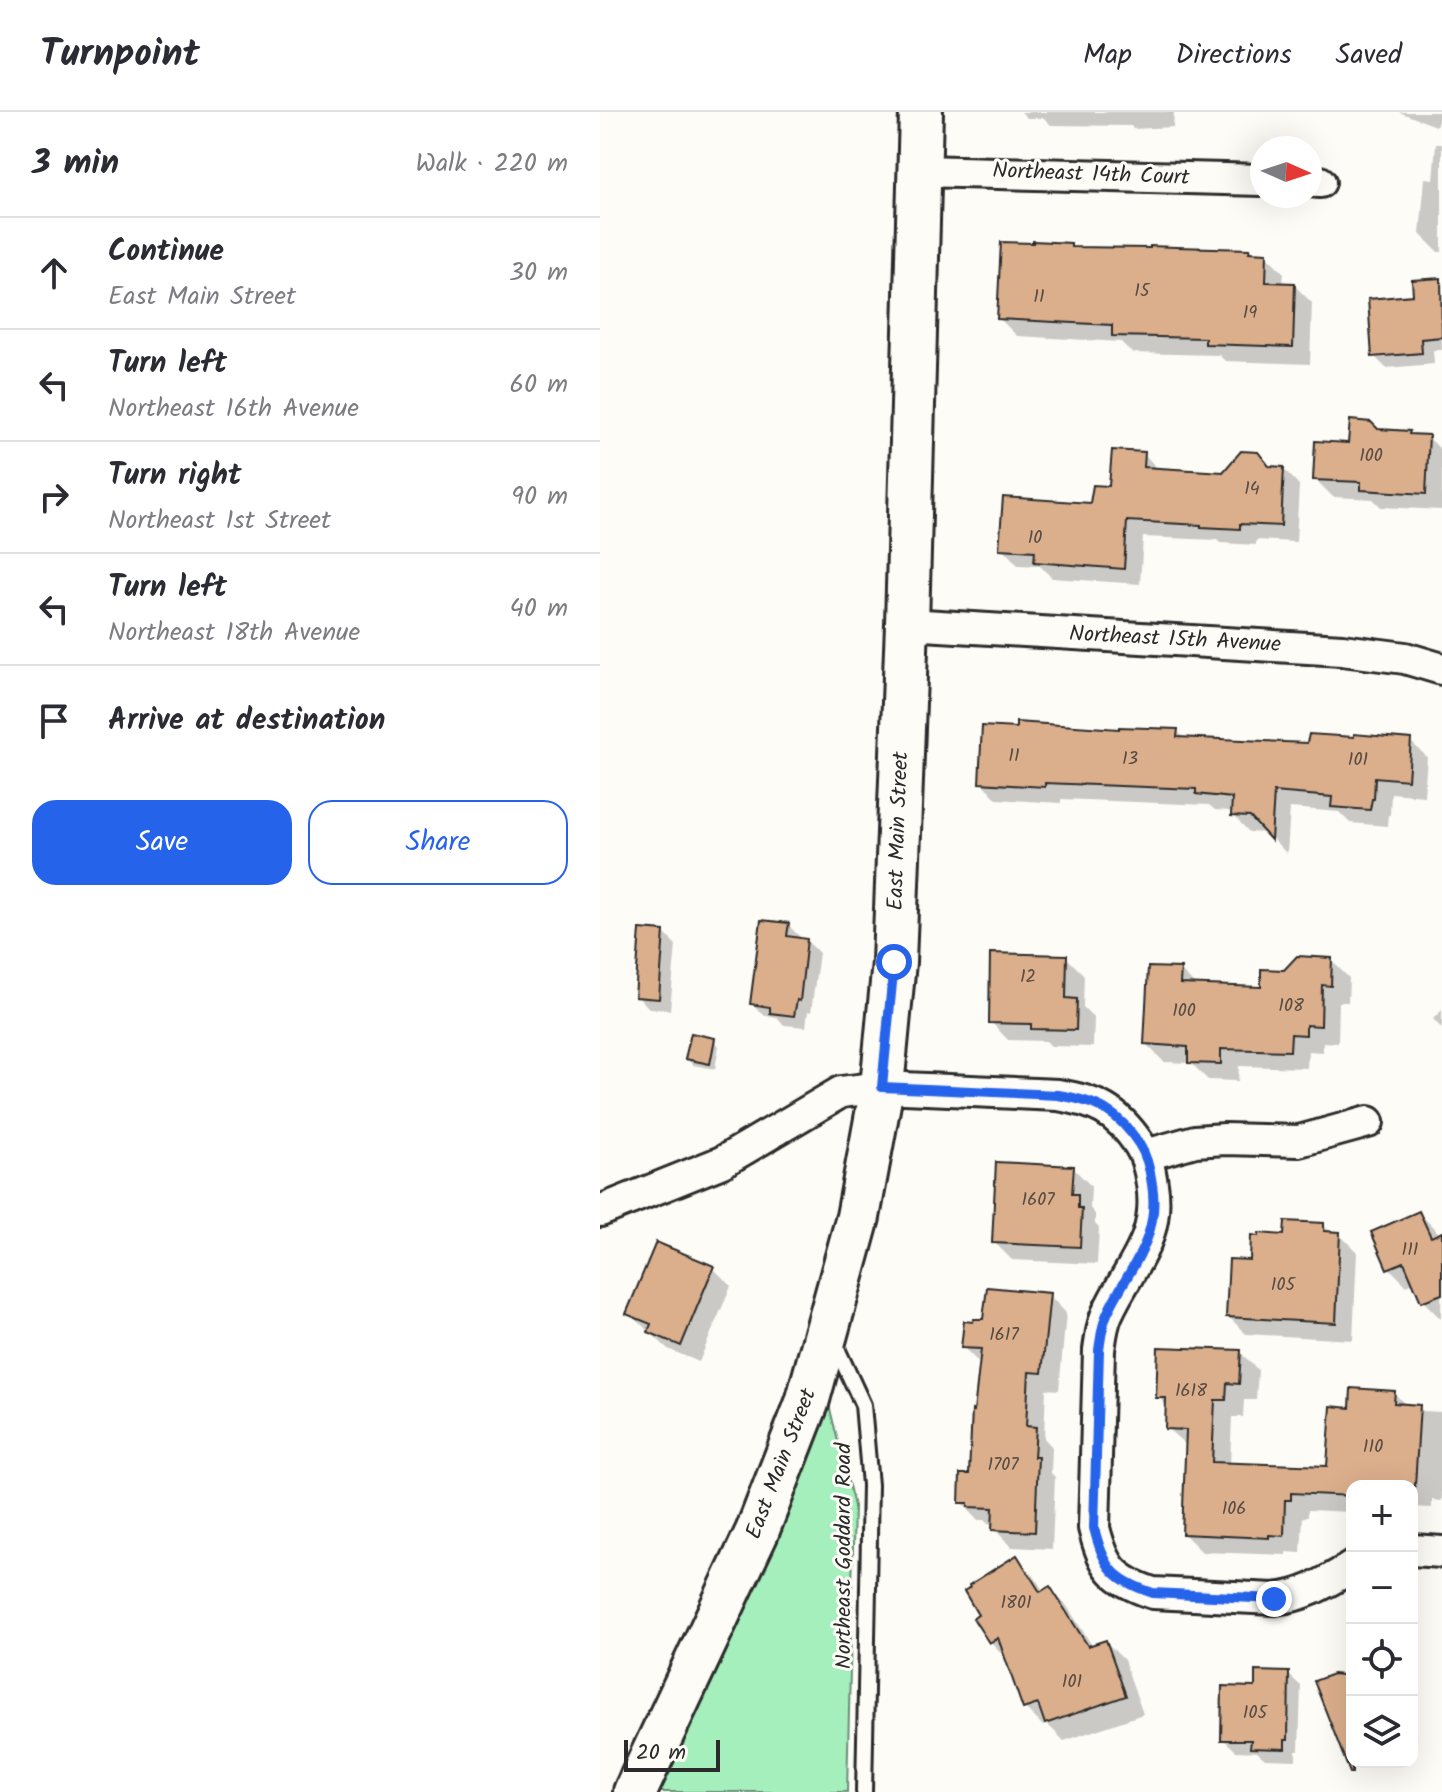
<!DOCTYPE html>
<html lang="en">
<head>
<meta charset="utf-8">
<style>
  body { margin:0; font-family:Kalam,sans-serif; background:#f7f7f7; color:#2b2b33 }
  .controls { position:absolute; right:24px; bottom:24px; display:grid; overflow:hidden; border-radius:16px; box-shadow:0 8px 32px #0002 }
  .controls button { width:72px; height:72px; display:grid; place-items:center; padding:0; border:0; border-bottom:2px solid #e1e1e2; background:#fff; color:#2b2b33; font:40px sans-serif }
  .compass { position:absolute; left:650px; top:24px; width:72px; height:72px; border-radius:50%; background:#fff; box-shadow:0 8px 32px #0002; rotate:93deg }
  .scale { position:absolute; left:24px; bottom:20px; width:96px; box-sizing:border-box; padding-left:8px; border:4px solid #2b2b2b; border-top:0; font-size:22px; line-height:28px; white-space:nowrap; color:#2b2b2b; -webkit-text-stroke:6px #fdfcf7; paint-order:stroke }
  .stop { position:absolute; width:24px; height:24px; margin:-18px; border:6px solid #2563eb; border-radius:50%; background:#fff }
  .stop.end { background:#2563eb; border-color:#fff; box-shadow:0 2px 8px #0008 }
  .list { margin:0; padding:0; list-style:none }
  h2 { display:flex; justify-content:space-between; align-items:center; height:104px; margin:0; padding:0 32px; font-size:34px }
  h2 small { font-size:26px; font-weight:400; color:#7c7c81 }
  .list li { display:grid; grid-template-columns:52px 1fr auto; gap:24px; align-items:center; box-sizing:border-box; height:112px; padding:0 32px; border-top:2px solid #e1e1e2 }
  .list b { display:block; font-size:30px; white-space:nowrap }
  .list p { margin:0; font-size:26px; white-space:nowrap; color:#7c7c81 }
  .list em { font-size:26px; font-style:normal; color:#7c7c81 }
  .actions { display:flex; gap:16px; padding:24px 32px }
  .actions a { flex:1; padding:18px 0; border:2px solid #2563eb; border-radius:24px; text-align:center; font-size:28px; color:#2563eb }
  .actions .main { background:#2563eb; color:#fff }
  .icon { flex:none; width:44px; height:44px; fill:none; stroke:currentColor; stroke-width:2; stroke-linecap:round; stroke-linejoin:round }
  .map { position:relative; flex:none; width:842px; height:1680px; overflow:hidden }
  header { display:flex; align-items:center; gap:48px; box-sizing:border-box; height:112px; padding:0 40px; background:#fff; border-bottom:2px solid #e1e1e2 }
  header strong { font-size:38px }
  nav { display:flex; gap:44px; margin-inline-start:auto; font-size:28px }
  main { display:flex }
  aside { flex:1; background:#fff }
  .map>svg:first-child { display:block }
</style>
</head>
<body>
<header>
<strong>Turnpoint</strong>
<nav><a>Map</a><a>Directions</a><a>Saved</a></nav>
</header>
<main>
<aside>
<h2>3 min<small>Walk · 220 m</small></h2>
<ul class="list">
<li><svg class="icon" aria-label="ahead" viewBox="0 0 24 24"><path d="M12 20V5M6 11l6-6 6 6"/></svg><div><b>Continue</b><p>East Main Street</p></div><em>30 m</em></li>
<li><svg class="icon" aria-label="left" viewBox="0 0 24 24"><path d="M17 20v-9H6M10 6l-5 5 5 5"/></svg><div><b>Turn left</b><p>Northeast 16th Avenue</p></div><em>60 m</em></li>
<li><svg class="icon" aria-label="right" viewBox="0 0 24 24"><path d="M7 20v-9h11M14 6l5 5-5 5"/></svg><div><b>Turn right</b><p>Northeast 1st Street</p></div><em>90 m</em></li>
<li><svg class="icon" aria-label="left" viewBox="0 0 24 24"><path d="M17 20v-9H6M10 6l-5 5 5 5"/></svg><div><b>Turn left</b><p>Northeast 18th Avenue</p></div><em>40 m</em></li>
<li><svg class="icon" aria-label="arrive" viewBox="0 0 24 24"><path d="M6 21V4h12l-3 4 3 4H6"/></svg><div><b>Arrive at destination</b></div></li>
</ul>
<div class="actions"><a class="main">Save</a><a>Share</a></div>
</aside>
<div class="map">
<svg width="842" height="1680" viewBox="0 0 842 1680">
  <rect width="100%" height="100%" fill="#fdfcf7"/>
  <filter id="ink" filterUnits="userSpaceOnUse"><feTurbulence type="fractalNoise" baseFrequency=".0125" numOctaves="2"/><feDisplacementMap in="SourceGraphic" scale="16" xChannelSelector="R" yChannelSelector="G"/><feConvolveMatrix kernelMatrix="1 2 1 2 8 2 1 2 1" color-interpolation-filters="sRGB"/></filter>
  <g filter="url(#ink)">
    <!-- green -->
    <path fill="#a5efbd" stroke="#688d74" stroke-width="2" d="M228 1289 254 1394 247 1680H50Z"/>
    <!-- shadow -->
    <g fill="#0003">
      <path d="M421 0H574L573 15 533 17 531 14 451 13 444 6H427Z"/>
      <path d="M799 0H841L836 14Z"/>
      <path d="M836 32H842V140H838L820 122 825 66 833 67Z"/>
      <path d="M470 133 474 137 649 139 652 142 666 143 684 161 683 172 694 173 712 191 710 252 625 249 619 243 532 241 521 230 417 224 399 206Z"/>
      <path d="M840 168 842 170V238H833L834 252 786 256 774 244 815 185Z"/>
      <path d="M809 321 812 324 828 325 842 339V398L781 395 773 387 733 385 715 367 750 333Z"/>
      <path d="M544 342 559 358 624 362 657 342 672 356H683L699 373 696 430 656 428V433L620 431 617 428 543 425 540 472 452 466 440 454 418 453 402 436 492 393Z"/>
      <path d="M521 619H577L585 627 709 633 810 629 827 645 824 684 791 681 790 703H788L787 714 750 711 739 700 690 696 687 742 667 721 649 720 633 703V701L629 699 615 698 609 693 461 687V691L397 687 381 670Z"/>
      <path d="M188 813 200 825V828H206L219 841 211 900 208 899 206 915 184 913 177 905 165 904 152 892Z"/>
      <path d="M64 821 76 833 70 898 49 896 37 884Z"/>
      <path d="M466 845 484 863 483 895 494 906 493 935 451 934 446 929 408 928 391 910Z"/>
      <path d="M731 848 749 866 748 890H739L738 931 723 930V940L708 939 707 956 639 954 638 969 608 968 591 951 564 950 546 932 580 858 597 875 663 877 685 860Z"/>
      <path d="M842 898V917L833 907Z"/>
      <path d="M114 928 119 934 115 957 93 953 87 947Z"/>
      <path d="M473 1056 491 1074 490 1096 495 1102V1112L499 1116 497 1152 412 1148 394 1130Z"/>
      <path d="M819 1101 837 1119 839 1124 842 1123 841 1207 823 1189 815 1170 807 1174 789 1156Z"/>
      <path d="M723 1113 732 1121 739 1122 757 1140 753 1228 646 1222 628 1204 661 1126 686 1125Z"/>
      <path d="M57 1133 113 1156 131 1174 99 1250 68 1237 29 1201Z"/>
      <path d="M449 1183 466 1201 459 1278 446 1277 444 1326 452 1335 451 1361 455 1365 452 1437 412 1435 394 1417V1413L388 1412 384 1408H378L361 1390 371 1364 381 1253 363 1235 385 1210Z"/>
      <path d="M640 1240 658 1258 656 1288H644L643 1305H632L630 1353 729 1357 752 1298 794 1281 807 1294 819 1295 823 1299 842 1300V1389L832 1388V1396L812 1395V1374H752V1400L708 1398V1405H703L701 1441 686 1440V1443L602 1440 584 1422 587 1334 567 1316 568 1295 558 1285Z"/>
      <path d="M417 1446 434 1464 444 1480 449 1476 467 1494 493 1535 506 1530 524 1548 543 1602 464 1629 447 1612 443 1614 425 1596 407 1547 391 1530 376 1507Z"/>
      <path d="M688 1562 701 1574 699 1639H696V1648L665 1647 657 1640 636 1639 623 1627 657 1577Z"/>
    </g>
    <!-- building -->
    <g fill="#dbae8c" stroke="#2b2b2b" stroke-width="2">
      <path d="M433 129 471 131V135L550 136V134L576 135 650 137 649 140 667 141 666 170 695 171 693 235 605 232V226L512 224V213L397 207 401 130 433 131Z"/>
      <path d="M841 166 842 225 821 227 822 241 772 245 768 187 813 183 812 168Z"/>
      <path d="M750 308 771 310 778 317 810 319 809 322 829 323 826 382 761 378V370L713 368 715 329 748 331Z"/>
      <path d="M512 338 545 340 544 355 623 360 641 339 658 340 669 354 684 355 681 414 640 412V417L601 415V413L527 409 524 457 434 450 435 439 399 437 403 385 490 391 493 373 509 374Z"/>
      <path d="M416 610 519 617V615L578 617 577 625 707 631 709 622 754 625V622L811 627 808 668 775 665 774 687H772L770 698 731 695 732 685 674 680 671 728 650 705 631 704 632 686 596 682V677L445 671V675L379 671 382 614 416 616Z"/>
      <path d="M161 808 189 811 187 824 207 827 200 889 197 888 194 904 170 901V895L150 892Z"/>
      <path d="M40 817 64 819 59 887 35 885Z"/>
      <path d="M390 841 467 843 466 886 477 887 476 918 431 917V912L389 911Z"/>
      <path d="M697 844 732 846 731 874 722 873 721 914 706 913V923L691 922 690 939 621 937V952L588 951V935L544 932 548 855 581 856 580 872 661 875V857L684 858Z"/>
      <path d="M91 921 115 926 110 952 85 947Z"/>
      <path d="M396 1050 474 1054 472 1082H478V1096H482L480 1135 392 1131Z"/>
      <path d="M819 1099 831 1125 842 1120V1182L821 1190 804 1150 787 1157 771 1120Z"/>
      <path d="M685 1109 724 1111V1119L740 1120 736 1211 626 1205 629 1147 650 1148 651 1123 659 1124V1121L684 1123Z"/>
      <path d="M56 1130 114 1154 81 1234 48 1220 51 1212 26 1202Z"/>
      <path d="M387 1175 450 1181 442 1261 429 1260 426 1314 436 1315 434 1345H438L435 1420 392 1418 393 1396 368 1395V1391H359L360 1362H369L372 1298 374 1299 381 1237 361 1236 364 1209 373 1210 374 1207H383Z"/>
      <path d="M558 1235 641 1238 639 1272 627 1271 626 1288H615L612 1350 727 1354 731 1294 750 1296 751 1276 795 1279 794 1291 820 1293 815 1374H752V1384L691 1381V1388H685L684 1424 669 1423V1426L582 1422 586 1318 565 1317 566 1286H556Z"/>
      <path d="M417 1443 440 1480 450 1474 488 1534 506 1528 526 1584 445 1612 438 1592 423 1597 398 1526 389 1531 373 1506 378 1503 364 1479 370 1475 369 1473Z"/>
      <path d="M655 1559 689 1560 688 1628H685V1637L650 1636 651 1628H621L622 1574 655 1575Z"/>
      <path d="M733 1562 752 1564V1661H750L714 1569Z"/>
    </g>
    <g fill="none" stroke-linecap="round" stroke-linejoin="round">
      <defs>
        <path id="service" d="M233 1228 263 1293 270 1373 264 1680"/>
        <g id="minor">
          <path d="M320 59 662 68"/>
          <path d="M710 69 720 70"/>
          <path d="M307 512 742 538 805 546 842 557"/>
          <path d="M546 1043 595 1029 625 1027 699 1029 768 1010"/>
          <path d="M0 1099 122 1050 241 980 282 975 458 983C496 989 517 999 539 1032 547 1044 550 1057 552 1072 561 1129 528 1155 507 1202 502 1213 501 1225 499 1238L494 1416C504 1455 513 1468 553 1481L674 1487C705 1484 725 1471 752 1455"/>
          <path d="M812 1438 842 1440"/>
        </g>
        <path id="secondary" d="M35 1680 157 1420 207 1291 258 1105 282 975 294 850 307 512 321 0"/>
      </defs>
      <!-- service casing -->
      <use href="#service" stroke="#2b2b2b" stroke-width="20"/>
      <!-- minor casing -->
      <use href="#minor" stroke="#2b2b2b" stroke-width="36"/>
      <!-- secondary casing -->
      <use href="#secondary" stroke="#2b2b2b" stroke-width="48"/>
      <!-- service -->
      <use href="#service" stroke="#fdfcf7" stroke-width="14"/>
      <!-- minor -->
      <use href="#minor" stroke="#fdfcf7" stroke-width="30"/>
      <!-- secondary -->
      <use href="#secondary" stroke="#fdfcf7" stroke-width="42"/>
    </g>
  </g>
  <g fill="none" stroke-linecap="round" stroke-linejoin="round" filter="url(#ink)">
    <!-- route -->
    <path stroke="#2563eb" stroke-width="10" d="M294 850 282 975 458 983C496 989 518 999 539 1032 547 1044 550 1057 552 1072 561 1128 528 1156 507 1202 502 1213 501 1225 499 1238L494 1416C504 1455 513 1468 553 1481L674 1487"/>
  </g>
  <g text-anchor="middle" dominant-baseline="central" stroke-width="6" stroke-linejoin="round" paint-order="stroke">
    <!-- number labels -->
    <g font-size="18" fill="#574c43">
      <text x="542" y="179">15</text>
      <text x="439" y="185">11</text>
      <text x="650" y="201">19</text>
      <text x="771" y="344">100</text>
      <text x="652" y="377">14</text>
      <text x="435" y="426">10</text>
      <text x="414" y="644">11</text>
      <text x="530" y="647">13</text>
      <text x="758" y="648">101</text>
      <text x="428" y="865">12</text>
      <text x="691" y="894">108</text>
      <text x="584" y="899">100</text>
      <text x="438" y="1088">1607</text>
      <text x="810" y="1138">111</text>
      <text x="683" y="1173">105</text>
      <text x="404" y="1223">1617</text>
      <text x="591" y="1279">1618</text>
      <text x="773" y="1335">110</text>
      <text x="403" y="1353">1707</text>
      <text x="634" y="1397">106</text>
      <text x="416" y="1491">1801</text>
      <text x="472" y="1570">101</text>
      <text x="655" y="1601">105</text>
    </g>
    <!-- street labels -->
    <g font-size="22" fill="#2b2b2b" stroke="#fdfcf7">
      <text transform="translate(491 63) rotate(2)">Northeast 14th Court</text>
      <text transform="translate(575 528) rotate(3)">Northeast 15th Avenue</text>
      <text transform="translate(299 719) rotate(-88)">East Main Street</text>
      <text transform="translate(182 1352) rotate(-69)">East Main Street</text>
      <text transform="translate(244 1444) rotate(-90)">Northeast Goddard Road</text>
    </g>
  </g>
</svg>
<div class="controls">
<button>+</button>
<button>−</button>
<button><svg class="icon" aria-label="locate" viewBox="0 0 24 24"><circle cx="12" cy="12" r="6"/><path d="M12 2v4M12 18v4M2 12h4M18 12h4"/></svg></button>
<button><svg class="icon" aria-label="layers" viewBox="0 0 24 24"><path d="M12 4l9 5-9 5-9-5zM3 14l9 5 9-5"/></svg></button>
</div>
<svg class="compass" viewBox="-18 -18 36 36"><path d="M0-13l5 13h-10z" fill="#e53935"/><path d="M0 13l5-13h-10z" fill="#7c7c81"/></svg>
<div class="scale">20 m</div>
<div class="stop" style="left:294px;top:850px"></div>
<div class="stop end" style="left:674px;top:1487px"></div>
</div>
</main>
</body>
</html>
